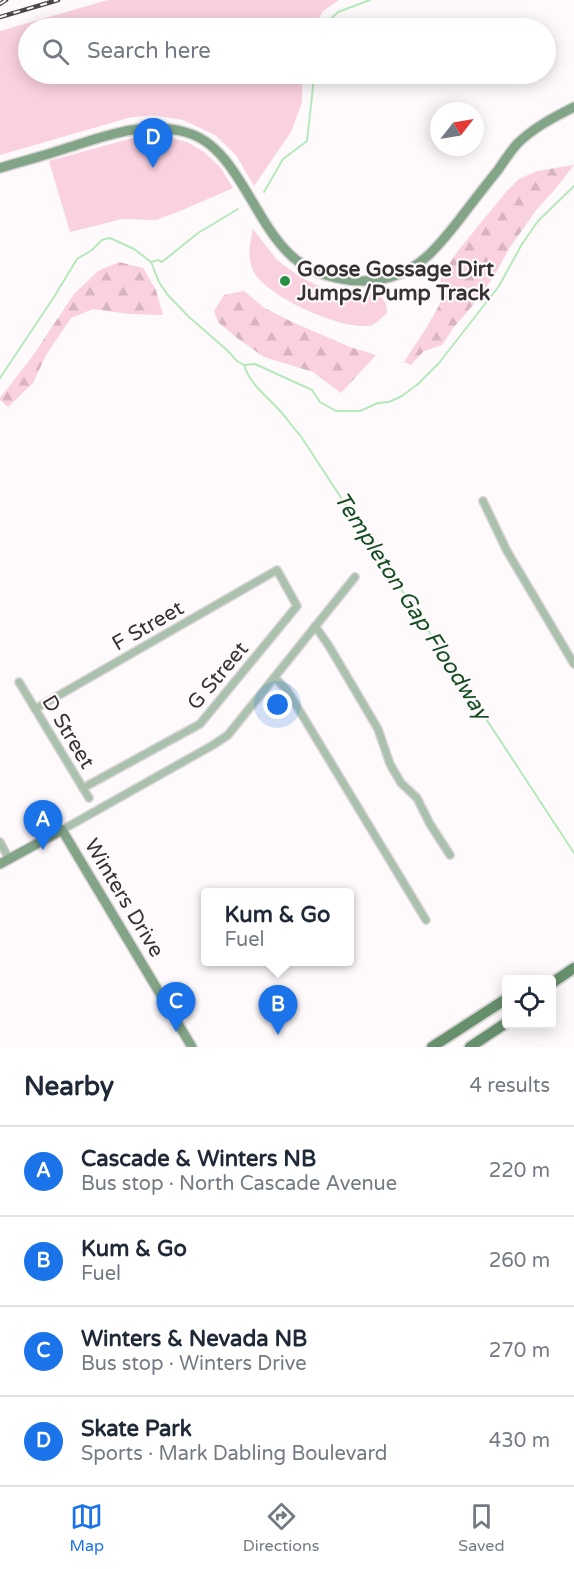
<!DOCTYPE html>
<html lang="en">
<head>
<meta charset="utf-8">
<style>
  body { margin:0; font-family:"Varela Round",sans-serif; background:#f2f2f3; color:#1f2937 }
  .controls { position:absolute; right:18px; bottom:18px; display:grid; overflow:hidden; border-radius:6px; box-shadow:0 3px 15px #0003 }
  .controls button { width:54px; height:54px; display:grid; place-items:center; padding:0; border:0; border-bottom:2px solid #e0e1e3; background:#fff; color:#1f2937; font:30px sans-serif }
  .compass { position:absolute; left:430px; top:102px; width:54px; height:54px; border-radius:50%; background:#fff; box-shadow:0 3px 15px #0003; rotate:59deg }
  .you { position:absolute; left:278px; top:705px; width:21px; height:21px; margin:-15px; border:4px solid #fff; border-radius:50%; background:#1a73e8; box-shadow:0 0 0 9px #1a73e833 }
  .badge { display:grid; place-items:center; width:39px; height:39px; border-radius:50%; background:#1a73e8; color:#fff; font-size:20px; font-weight:700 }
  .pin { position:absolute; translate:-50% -50px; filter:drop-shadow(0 2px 3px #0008) }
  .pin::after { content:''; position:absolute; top:32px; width:21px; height:18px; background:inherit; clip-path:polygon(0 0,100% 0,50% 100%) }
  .popup { position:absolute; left:201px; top:888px; width:153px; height:78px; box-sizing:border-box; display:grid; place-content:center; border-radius:6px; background:#fff; filter:drop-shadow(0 2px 4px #0005); font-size:20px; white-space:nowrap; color:#747a83 }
  .popup b { font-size:22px; color:#1f2937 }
  .popup::after { content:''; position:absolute; left:50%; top:100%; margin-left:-12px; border:12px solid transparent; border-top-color:#fff }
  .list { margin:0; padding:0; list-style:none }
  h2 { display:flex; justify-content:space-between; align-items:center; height:78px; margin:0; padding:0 24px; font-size:26px }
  h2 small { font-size:20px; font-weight:400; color:#747a83 }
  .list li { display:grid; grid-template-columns:39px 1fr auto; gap:18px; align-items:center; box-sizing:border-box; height:90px; padding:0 24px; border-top:2px solid #e0e1e3 }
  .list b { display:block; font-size:22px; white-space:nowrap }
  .list p { margin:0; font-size:20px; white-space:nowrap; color:#747a83 }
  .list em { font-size:20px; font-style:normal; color:#747a83 }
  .icon { flex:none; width:33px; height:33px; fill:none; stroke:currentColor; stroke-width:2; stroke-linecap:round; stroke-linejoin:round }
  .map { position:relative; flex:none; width:574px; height:1047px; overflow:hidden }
  .search { position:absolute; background:#fff; box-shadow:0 3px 15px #0003; left:18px; right:18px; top:18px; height:66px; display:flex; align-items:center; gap:15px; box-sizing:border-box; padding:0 21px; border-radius:33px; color:#747a83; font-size:22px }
  .sheet { height:438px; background:#fff }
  nav { display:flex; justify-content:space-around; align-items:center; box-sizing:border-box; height:84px; border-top:2px solid #e0e1e3; background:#fff; font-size:16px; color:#747a83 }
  nav a { display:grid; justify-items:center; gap:3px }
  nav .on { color:#1a73e8 }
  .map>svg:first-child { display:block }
</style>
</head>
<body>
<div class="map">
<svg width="574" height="1047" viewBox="0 0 574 1047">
  <defs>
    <pattern id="forest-firs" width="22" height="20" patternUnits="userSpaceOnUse" patternTransform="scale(1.5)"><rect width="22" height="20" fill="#fad1df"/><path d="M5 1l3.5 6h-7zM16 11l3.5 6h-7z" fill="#d7b4c0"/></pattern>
  </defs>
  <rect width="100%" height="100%" fill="#fef9fb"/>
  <!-- green -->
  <g fill="#fad1df">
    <path d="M108 0H339L323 11 313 28H28V74H302V102L291 132 254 186 236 155 215 135 183 120 152 115 128 118 0 155V31Z"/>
    <path d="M140 136H163L187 142 204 152 220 167 233 188 180 211 156 220 122 219 70 232 49 161Z"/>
    <path d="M253 229 277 260 300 277 325 289 381 296 386 304 387 313C382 317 377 323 372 325 346 333 264 296 253 270 247 257 250 243 253 229Z"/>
  </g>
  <!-- forest -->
  <g fill="url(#forest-firs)">
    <path d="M574 165 556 188 537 209 510 247 494 276 473 305 454 327 442 345 424 351 411 365 404 362 425 330 440 304 441 277 457 252 506 192 519 179 537 171Z"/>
    <path d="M119 262 143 268 156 290 163 315 130 314 93 309 71 318 46 355 33 383 8 407 0 400V398L32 357 74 294 98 271Z"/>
    <path d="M244 291 263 307 292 322 350 347 376 355 341 393 313 372 264 357 237 338 218 322 214 311 224 295Z"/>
  </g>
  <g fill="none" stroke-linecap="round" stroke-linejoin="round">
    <!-- stream -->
    <g stroke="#b5e9bc" stroke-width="2">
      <path d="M321 28 338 12 370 0"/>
      <path d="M264 192 283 159 307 141 313 87V74"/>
      <path d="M151 262 158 260 162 262 198 233 238 209"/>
      <path d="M244 365C250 385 268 397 282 413 288 420 293 428 300 435L574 853"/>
      <path d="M0 378 54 297 77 259 92 250 102 240 110 238 134 249 151 262 159 282 167 294 188 316 228 351 237 361 244 365 255 364 312 390 320 402 336 411H360L378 403 389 402 402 396 418 384 439 363 499 286 522 244 538 221 574 186"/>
    </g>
    <defs>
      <g id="street">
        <path d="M483 501 507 551 574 664"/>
        <path d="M315 626 329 646 378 729 390 764 401 783 417 798 430 824 450 855"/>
        <path d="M275 678 287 690 426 920"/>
        <path d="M19 682 89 798"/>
        <path d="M35 709 277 570 297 606 200 724 83 788"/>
        <path d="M62 830 213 745 228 735 355 577"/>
        <path d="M0 842 9 859"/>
      </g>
      <g id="secondary">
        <path d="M0 168C23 161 47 155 70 147 108 135 144 121 185 132 240 146 254 230 299 262 310 271 323 275 337 278 354 282 373 282 391 277 422 268 440 244 459 220 472 203 485 186 498 170 504 161 510 152 517 144 533 128 554 117 574 107"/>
        <path d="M0 864 62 830 192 1047"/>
      </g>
      <g id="primary">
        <path d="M552 983 574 968"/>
        <path d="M432 1047 506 999"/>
        <path d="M470 1047 506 1023"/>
      </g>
    </defs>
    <!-- street casing -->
    <use href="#street" stroke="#dad5d7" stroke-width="10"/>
    <!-- secondary casing -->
    <use href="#secondary" stroke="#dad5d7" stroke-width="12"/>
    <!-- primary casing -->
    <use href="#primary" stroke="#dad5d7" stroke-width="14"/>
    <!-- street -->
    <use href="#street" stroke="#aac1ad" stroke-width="7"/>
    <!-- secondary -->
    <use href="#secondary" stroke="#82a487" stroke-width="9"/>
    <!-- primary -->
    <use href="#primary" stroke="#668f6c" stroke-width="10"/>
    <defs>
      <g id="rail">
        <path d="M0 4 6 0"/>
        <path d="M0 17 58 0"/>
      </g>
    </defs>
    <!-- rail casing -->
    <use href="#rail" stroke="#4b4648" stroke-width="4.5"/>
    <!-- rail -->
    <use href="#rail" stroke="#fef9fb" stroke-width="2" stroke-dasharray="7" stroke-linecap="butt"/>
  </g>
  <!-- markers -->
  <circle fill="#278e44" stroke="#fef9fb" stroke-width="2" cx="285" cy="281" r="6"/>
  <g text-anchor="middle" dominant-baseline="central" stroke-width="4.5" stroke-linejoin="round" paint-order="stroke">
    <!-- poi labels -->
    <g font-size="21" font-weight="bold" fill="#373234" stroke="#fef9fb" text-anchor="start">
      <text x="297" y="269">Goose Gossage Dirt<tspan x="297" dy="24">Jumps/Pump Track</tspan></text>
    </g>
    <!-- street labels -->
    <g font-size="21" fill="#373234" stroke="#fef9fb">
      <text transform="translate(148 626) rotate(-30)">F Street</text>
      <text transform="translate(218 676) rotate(-50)">G Street</text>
      <text transform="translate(68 732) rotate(59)">D Street</text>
      <text transform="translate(124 898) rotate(59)">Winters Drive</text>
    </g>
    <!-- water labels -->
    <g font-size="22" font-style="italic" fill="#154d24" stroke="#fef9fb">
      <text transform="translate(412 606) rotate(57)">Templeton Gap Floodway</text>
    </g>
  </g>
</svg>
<div class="controls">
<button><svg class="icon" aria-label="locate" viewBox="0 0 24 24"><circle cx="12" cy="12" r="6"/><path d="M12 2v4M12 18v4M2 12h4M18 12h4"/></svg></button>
</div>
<svg class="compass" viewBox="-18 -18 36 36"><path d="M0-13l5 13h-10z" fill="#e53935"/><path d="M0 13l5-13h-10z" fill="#747a83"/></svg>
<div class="you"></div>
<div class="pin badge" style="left:43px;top:850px">A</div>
<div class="pin badge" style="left:278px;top:1035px">B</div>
<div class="popup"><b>Kum &amp; Go</b>Fuel</div>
<div class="pin badge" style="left:176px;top:1032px">C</div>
<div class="pin badge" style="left:153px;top:168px">D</div>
<div class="search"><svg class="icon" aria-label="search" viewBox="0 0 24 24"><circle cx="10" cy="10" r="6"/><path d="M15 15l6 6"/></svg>Search here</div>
</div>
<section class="sheet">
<h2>Nearby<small>4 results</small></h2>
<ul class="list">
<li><span class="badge">A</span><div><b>Cascade &amp; Winters NB</b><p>Bus stop · North Cascade Avenue</p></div><em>220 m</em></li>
<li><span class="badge">B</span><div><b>Kum &amp; Go</b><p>Fuel</p></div><em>260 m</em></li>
<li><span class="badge">C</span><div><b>Winters &amp; Nevada NB</b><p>Bus stop · Winters Drive</p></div><em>270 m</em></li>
<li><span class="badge">D</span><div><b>Skate Park</b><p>Sports · Mark Dabling Boulevard</p></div><em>430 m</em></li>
</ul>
</section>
<nav>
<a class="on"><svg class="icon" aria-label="map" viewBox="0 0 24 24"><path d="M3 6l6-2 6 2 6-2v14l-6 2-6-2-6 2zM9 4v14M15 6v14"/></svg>Map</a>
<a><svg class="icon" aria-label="directions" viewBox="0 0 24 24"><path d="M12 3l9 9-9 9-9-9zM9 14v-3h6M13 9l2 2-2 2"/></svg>Directions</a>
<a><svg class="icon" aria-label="saved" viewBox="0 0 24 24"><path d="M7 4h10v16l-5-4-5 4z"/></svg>Saved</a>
</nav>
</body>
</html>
